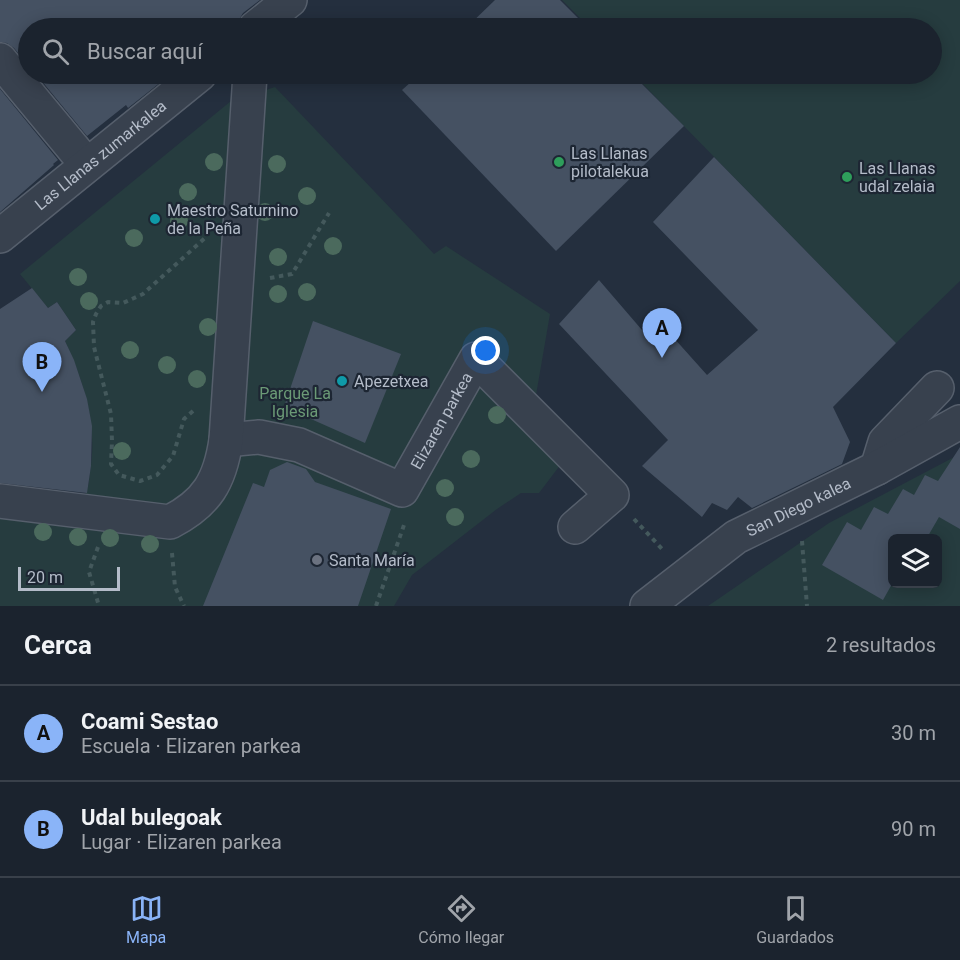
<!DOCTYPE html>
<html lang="es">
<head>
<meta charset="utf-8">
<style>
  body { margin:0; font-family:Roboto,sans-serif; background:#282f3a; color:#f1f3f6 }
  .controls { position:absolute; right:18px; bottom:18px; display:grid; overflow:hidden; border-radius:9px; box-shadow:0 3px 15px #0003 }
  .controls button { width:54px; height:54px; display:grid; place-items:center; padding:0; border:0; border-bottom:2px solid #39404a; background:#1b232e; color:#f1f3f6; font:30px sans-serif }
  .scale { position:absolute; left:18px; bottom:15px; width:102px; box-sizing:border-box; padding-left:6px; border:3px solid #b4bcc9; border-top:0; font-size:16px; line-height:21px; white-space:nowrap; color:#b4bcc9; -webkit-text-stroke:4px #1d2633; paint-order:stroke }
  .you { position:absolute; left:486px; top:351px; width:21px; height:21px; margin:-15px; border:4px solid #fff; border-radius:50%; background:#1a73e8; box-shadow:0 0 0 9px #1a73e833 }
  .badge { display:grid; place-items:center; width:39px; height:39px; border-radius:50%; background:#8ab4f8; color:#111; font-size:20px; font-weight:700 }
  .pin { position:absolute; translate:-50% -50px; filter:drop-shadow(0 2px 3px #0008) }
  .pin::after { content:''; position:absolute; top:32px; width:21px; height:18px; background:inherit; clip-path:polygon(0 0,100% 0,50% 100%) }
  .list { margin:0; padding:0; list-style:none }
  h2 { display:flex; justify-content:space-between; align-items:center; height:78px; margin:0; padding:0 24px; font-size:26px }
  h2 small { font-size:20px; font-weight:400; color:#a0a4aa }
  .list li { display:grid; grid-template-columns:39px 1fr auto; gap:18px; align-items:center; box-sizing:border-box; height:96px; padding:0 24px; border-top:2px solid #39404a }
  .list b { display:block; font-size:22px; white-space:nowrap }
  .list p { margin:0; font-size:20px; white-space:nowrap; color:#a0a4aa }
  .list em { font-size:20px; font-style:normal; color:#a0a4aa }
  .icon { flex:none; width:33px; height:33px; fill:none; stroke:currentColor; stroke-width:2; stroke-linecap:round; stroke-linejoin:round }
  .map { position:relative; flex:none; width:960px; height:606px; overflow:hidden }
  .search { position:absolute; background:#1b232e; box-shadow:0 3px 15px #0003; left:18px; right:18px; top:18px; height:66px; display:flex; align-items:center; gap:15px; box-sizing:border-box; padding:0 21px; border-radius:33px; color:#a0a4aa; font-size:22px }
  .sheet { height:270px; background:#1b232e }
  nav { display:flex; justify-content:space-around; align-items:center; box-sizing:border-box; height:84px; border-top:2px solid #39404a; background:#1b232e; font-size:16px; color:#a0a4aa }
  nav a { display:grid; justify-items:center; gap:3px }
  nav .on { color:#8ab4f8 }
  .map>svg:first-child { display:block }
</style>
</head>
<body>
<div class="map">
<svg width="960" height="606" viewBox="0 0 960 606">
  <rect width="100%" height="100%" fill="#242f3e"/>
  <!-- green -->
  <g fill="#263c3f" fill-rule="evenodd">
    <path d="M562 0H960V281L896 343 633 74H932V28H590Z"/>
    <path d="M275 87 434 254 446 246 550 314 535 401 577 443 539 493H521L497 509 412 575 394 606H0V490L83 499C88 491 89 482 90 472 98 426 84 382 65 341L76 330 57 302 48 308 20 274 231 101Z"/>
    <path d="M960 454V606H708L829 523ZM892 538H938V584H892Z"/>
  </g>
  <!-- building -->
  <g fill="#455162">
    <path d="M0 0H260L243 13 237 23 230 28H28V65L14 48 7 43 0 42Z"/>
    <path d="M495 0H560L588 28H466Z"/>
    <path d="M36 74H171L128 108 126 105 87 136Z"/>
    <path d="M420 74H632L684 126 556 251 402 90Z"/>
    <path d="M0 89 58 160 53 164 54 165 0 212Z"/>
    <path d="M714 157 896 343 833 407 850 442 842 464 752 508 738 497 727 510 712 503 702 517 642 466 668 440 559 324 599 280 648 337 660 328 673 337 707 375 758 330 653 222Z"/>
    <path d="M32 288 48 308 57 302 76 330 65 341 74 360 87 399 92 426 91 466 87 493 0 483V309Z"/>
    <path d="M313 321 401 354 365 443 284 407Z"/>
    <path d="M960 447V529L939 517 928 536 932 538H892V584L883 600 822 565 847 522 861 530 874 507 888 514 903 489 914 495 925 475 938 481Z"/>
    <path d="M287 462 306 469 315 482 391 509 358 606H203L253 483 264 487 270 470Z"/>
  </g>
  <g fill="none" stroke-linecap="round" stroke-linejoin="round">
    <defs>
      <g id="minor">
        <path d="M255 28 290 0"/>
        <path d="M0 60 87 165"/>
        <path id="s1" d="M0 236 200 74"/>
        <path id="s2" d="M226 440 259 437 299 445 402 490 476 359 612 495 575 527"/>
        <path d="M877 468 885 442 937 388"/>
        <path d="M0 501 170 522C207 503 220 481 226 440L250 74"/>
        <path id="s3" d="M647 606 736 537 877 468 960 422"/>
      </g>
    </defs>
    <!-- minor casing -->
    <use href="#minor" stroke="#565f6c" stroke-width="36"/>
    <!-- path -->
    <g stroke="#44595c" stroke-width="4" stroke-dasharray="4.5 4.5" stroke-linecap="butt">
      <path d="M270 278 292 274 329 213"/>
      <path d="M193 411 184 419 173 456 157 475 140 481 119 475 111 464 112 441 111 414 94 347 93 322 96 314 101 306 108 302 123 303 143 294 205 238"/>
      <path d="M634 519 664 551"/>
      <path d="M802 541 807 606"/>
      <path d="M98 547 89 572 99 606"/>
      <path d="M172 553 175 587 184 606"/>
      <path d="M376 606 404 525V521"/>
    </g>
    <!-- minor -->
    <use href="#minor" stroke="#38414e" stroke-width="33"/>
  </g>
  <!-- trees -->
  <g fill="#4b6a5d">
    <circle cx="214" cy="162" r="9"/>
    <circle cx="277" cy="164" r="9"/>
    <circle cx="188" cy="192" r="9"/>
    <circle cx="307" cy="196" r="9"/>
    <circle cx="265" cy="212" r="9"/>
    <circle cx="179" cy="221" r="9"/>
    <circle cx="134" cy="238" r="9"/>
    <circle cx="333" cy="246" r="9"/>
    <circle cx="278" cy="257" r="9"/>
    <circle cx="78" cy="277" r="9"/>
    <circle cx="307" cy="292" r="9"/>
    <circle cx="278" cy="294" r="9"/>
    <circle cx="89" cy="301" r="9"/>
    <circle cx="208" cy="327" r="9"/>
    <circle cx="130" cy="350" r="9"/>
    <circle cx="167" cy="365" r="9"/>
    <circle cx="197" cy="379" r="9"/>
    <circle cx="497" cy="415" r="9"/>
    <circle cx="122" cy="451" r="9"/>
    <circle cx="471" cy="459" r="9"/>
    <circle cx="445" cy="488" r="9"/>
    <circle cx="455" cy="517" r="9"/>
    <circle cx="43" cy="532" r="9"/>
    <circle cx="78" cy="537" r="9"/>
    <circle cx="110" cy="538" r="9"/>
    <circle cx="150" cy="544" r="9"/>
  </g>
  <!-- markers -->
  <g fill="#2e9e5b" stroke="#1d2633" stroke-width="2">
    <circle cx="559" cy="162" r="6"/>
    <circle cx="847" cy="177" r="6"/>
  </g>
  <g fill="#0f9aa8" stroke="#1d2633" stroke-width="2">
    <circle cx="155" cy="219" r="6"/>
    <circle cx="342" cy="381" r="6"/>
  </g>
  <circle fill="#6b7280" stroke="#1d2633" stroke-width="2" cx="317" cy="560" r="6"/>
  <g text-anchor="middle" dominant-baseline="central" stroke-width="4.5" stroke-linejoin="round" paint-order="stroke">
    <!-- poi labels -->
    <g font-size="16" fill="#b4bcc9" stroke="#1d2633" text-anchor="start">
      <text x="571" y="153">Las Llanas<tspan x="571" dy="18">pilotalekua</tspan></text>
      <text x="859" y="168">Las Llanas<tspan x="859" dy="18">udal zelaia</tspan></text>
      <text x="167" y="210">Maestro Saturnino<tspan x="167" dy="18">de la Peña</tspan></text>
      <text x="354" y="381">Apezetxea</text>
      <text x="329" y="560">Santa María</text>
    </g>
    <!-- street labels -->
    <g font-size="16" fill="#b4bcc9" stroke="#1d2633">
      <text stroke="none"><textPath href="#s1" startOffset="129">Las Llanas zumarkalea</textPath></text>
      <text stroke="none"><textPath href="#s2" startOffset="266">Elizaren parkea</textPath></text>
      <text stroke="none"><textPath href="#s3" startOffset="182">San Diego kalea</textPath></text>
    </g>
    <!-- park labels -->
    <g font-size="16" fill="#6b9a76" stroke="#1d2633">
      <text x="295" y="393">Parque La<tspan x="295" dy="18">Iglesia</tspan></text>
    </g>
  </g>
</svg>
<div class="controls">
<button><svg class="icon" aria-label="layers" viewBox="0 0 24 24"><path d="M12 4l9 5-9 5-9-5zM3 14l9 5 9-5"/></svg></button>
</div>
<div class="scale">20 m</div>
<div class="you"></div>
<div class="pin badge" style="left:662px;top:358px">A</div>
<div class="pin badge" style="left:42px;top:392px">B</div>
<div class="search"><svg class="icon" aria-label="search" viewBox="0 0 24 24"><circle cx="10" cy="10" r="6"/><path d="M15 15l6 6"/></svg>Buscar aquí</div>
</div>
<section class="sheet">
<h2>Cerca<small>2 resultados</small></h2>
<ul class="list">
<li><span class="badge">A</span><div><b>Coami Sestao</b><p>Escuela · Elizaren parkea</p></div><em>30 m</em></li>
<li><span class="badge">B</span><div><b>Udal bulegoak</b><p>Lugar · Elizaren parkea</p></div><em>90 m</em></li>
</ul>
</section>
<nav>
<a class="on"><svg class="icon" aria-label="map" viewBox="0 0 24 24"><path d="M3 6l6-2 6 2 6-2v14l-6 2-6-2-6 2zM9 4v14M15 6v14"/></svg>Mapa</a>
<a><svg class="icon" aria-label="directions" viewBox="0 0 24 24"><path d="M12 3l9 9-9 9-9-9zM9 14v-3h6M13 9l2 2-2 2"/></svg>Cómo llegar</a>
<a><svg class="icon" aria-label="saved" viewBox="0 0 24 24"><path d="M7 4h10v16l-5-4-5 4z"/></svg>Guardados</a>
</nav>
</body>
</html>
